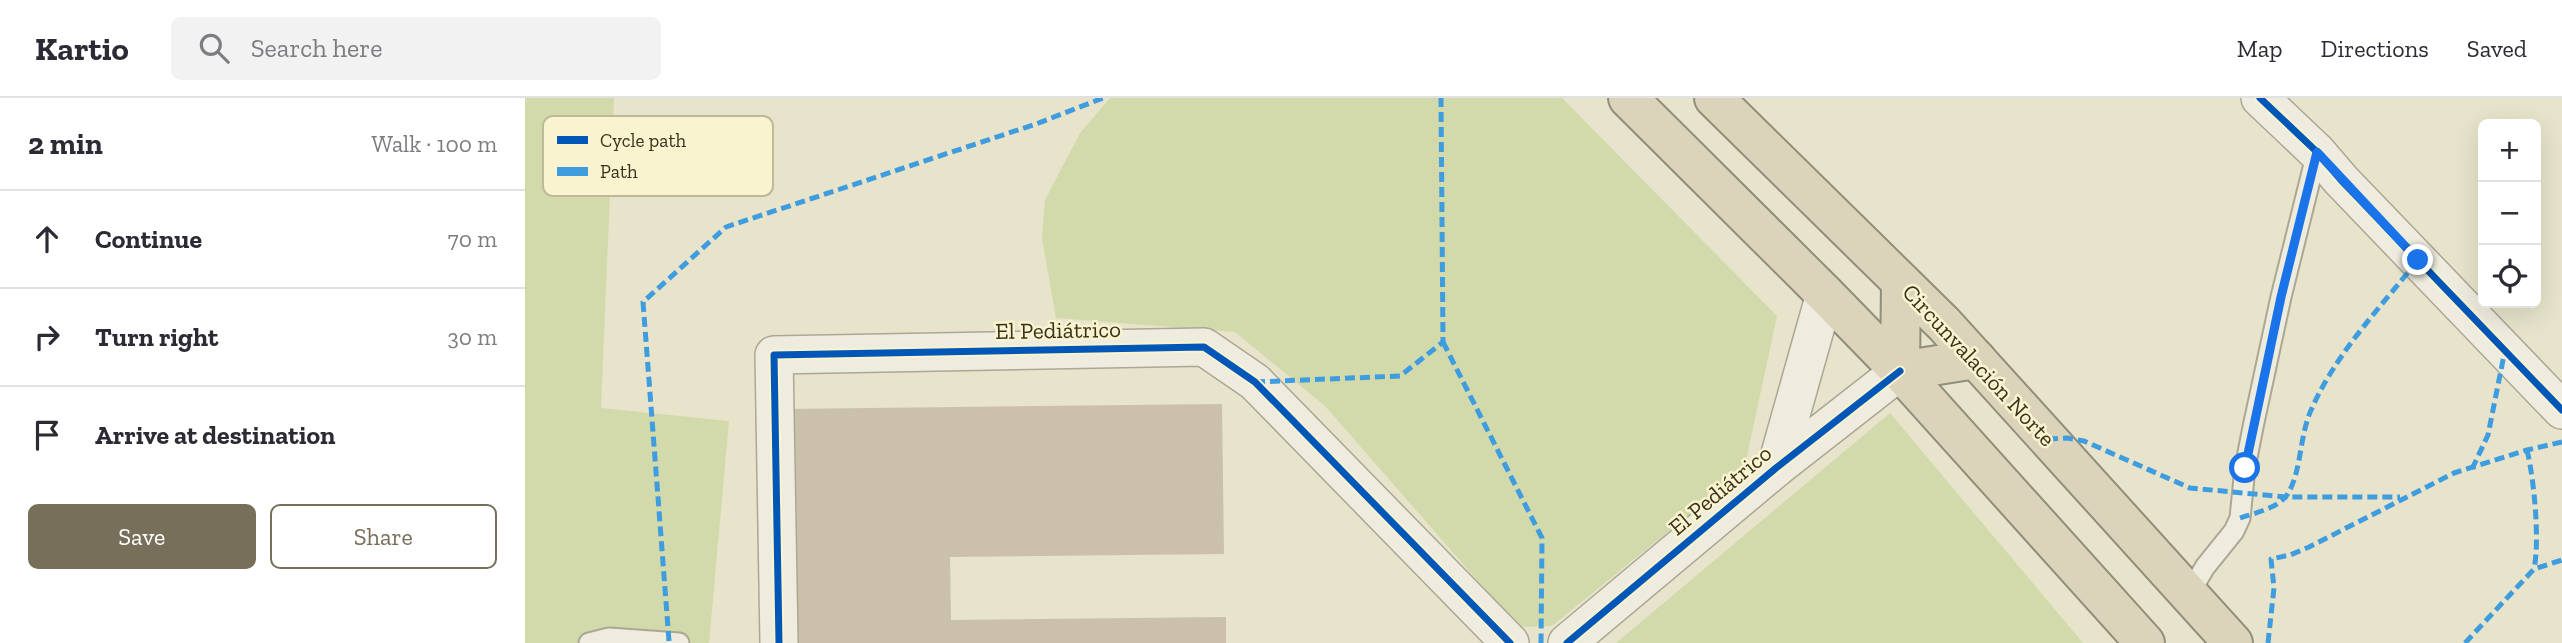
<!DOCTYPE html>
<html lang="en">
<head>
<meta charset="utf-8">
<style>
  body { margin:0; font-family:"Zilla Slab",serif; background:#f2f2f3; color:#2b2b33 }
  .controls { position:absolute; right:21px; top:21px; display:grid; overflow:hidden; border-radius:10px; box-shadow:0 7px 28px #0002 }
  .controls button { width:63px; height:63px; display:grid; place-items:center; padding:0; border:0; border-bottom:2px solid #e1e1e2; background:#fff; color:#2b2b33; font:35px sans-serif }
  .stop { position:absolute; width:21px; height:21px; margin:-16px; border:5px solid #1a73e8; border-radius:50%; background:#fff }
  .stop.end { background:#1a73e8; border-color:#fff; box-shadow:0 2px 7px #0008 }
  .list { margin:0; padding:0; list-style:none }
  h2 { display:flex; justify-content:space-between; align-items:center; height:91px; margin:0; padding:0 28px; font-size:30px }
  h2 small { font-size:23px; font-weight:400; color:#7c7c81 }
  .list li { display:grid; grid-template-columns:46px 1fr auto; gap:21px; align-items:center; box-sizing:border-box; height:98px; padding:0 28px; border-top:2px solid #e1e1e2 }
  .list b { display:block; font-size:26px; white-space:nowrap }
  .list em { font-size:23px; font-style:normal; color:#7c7c81 }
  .actions { display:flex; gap:14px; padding:21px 28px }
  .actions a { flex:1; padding:16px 0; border:2px solid #776f59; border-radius:10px; text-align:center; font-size:24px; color:#776f59 }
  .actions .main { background:#776f59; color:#fff }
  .icon { flex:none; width:38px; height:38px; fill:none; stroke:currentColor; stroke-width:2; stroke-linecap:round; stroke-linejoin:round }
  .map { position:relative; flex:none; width:2037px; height:545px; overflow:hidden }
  header { display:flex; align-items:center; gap:42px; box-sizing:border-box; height:98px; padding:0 35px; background:#fff; border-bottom:2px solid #e1e1e2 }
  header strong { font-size:33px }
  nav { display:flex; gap:38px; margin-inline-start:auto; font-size:24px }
  .search { width:490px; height:63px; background:#f2f2f3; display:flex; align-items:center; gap:18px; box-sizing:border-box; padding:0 24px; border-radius:10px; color:#7c7c81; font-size:26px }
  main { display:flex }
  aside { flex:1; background:#fff }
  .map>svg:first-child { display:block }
</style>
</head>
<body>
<header>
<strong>Kartio</strong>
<div class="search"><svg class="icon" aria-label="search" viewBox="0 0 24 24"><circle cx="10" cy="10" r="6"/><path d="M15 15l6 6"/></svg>Search here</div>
<nav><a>Map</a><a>Directions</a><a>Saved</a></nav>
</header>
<main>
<aside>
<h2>2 min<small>Walk · 100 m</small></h2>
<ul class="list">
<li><svg class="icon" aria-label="ahead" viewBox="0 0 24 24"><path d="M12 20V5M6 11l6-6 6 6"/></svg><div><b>Continue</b></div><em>70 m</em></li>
<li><svg class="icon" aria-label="right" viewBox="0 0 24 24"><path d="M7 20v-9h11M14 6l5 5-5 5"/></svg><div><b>Turn right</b></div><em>30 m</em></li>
<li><svg class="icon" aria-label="arrive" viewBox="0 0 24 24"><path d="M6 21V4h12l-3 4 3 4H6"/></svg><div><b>Arrive at destination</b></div></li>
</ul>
<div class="actions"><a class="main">Save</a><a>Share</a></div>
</aside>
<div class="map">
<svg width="2037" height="545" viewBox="0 0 2037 545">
  <rect width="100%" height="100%" fill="#e7e4cb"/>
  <!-- grass -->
  <g fill="#d2daab">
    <path d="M0 0H89L76 310 204 323 184 545H0Z"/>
    <path d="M585 0H1037L1252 218 1219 372 1027 528 993 529 800 308 710 234 531 220 517 141 520 102 555 35Z"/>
    <path d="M1365 315 1558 545H1091Z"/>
  </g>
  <!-- building -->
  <path fill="#cbc1ab" d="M697 306 699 456 425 459 426 522 701 519V545H261L259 311Z"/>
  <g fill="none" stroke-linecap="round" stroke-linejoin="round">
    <defs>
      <g id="lane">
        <path d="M1664 496 1680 469 1709 433 1715 420 1720 370 1728 329 1756 199 1792 54"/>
        <path d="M64 545 84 540 154 545"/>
      </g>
      <g id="street">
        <path d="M1735 0 1792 54 1816 82 2037 312"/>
        <path d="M1251 370 1300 196"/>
        <path d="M254 545 249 257 679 249 730 284 985 545"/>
        <path d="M1042 545 1251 370 1375 273"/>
      </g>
      <g id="highway">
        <path d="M1103 0 1300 196 1375 273 1620 545"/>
        <path d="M1189 0 1419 226 1708 545"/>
        <path d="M1376 184 1375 273 1451 261"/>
      </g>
    </defs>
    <!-- lane casing -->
    <use href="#lane" stroke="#aca795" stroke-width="23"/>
    <!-- street casing -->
    <use href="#street" stroke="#aca795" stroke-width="40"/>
    <!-- highway casing -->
    <use href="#highway" stroke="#918d7b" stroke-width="42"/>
    <!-- lane -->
    <use href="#lane" stroke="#eeecde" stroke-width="19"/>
    <!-- street -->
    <use href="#street" stroke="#eeecde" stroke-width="37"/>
    <!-- highway -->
    <use href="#highway" stroke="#dbd4bb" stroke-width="38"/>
    <!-- quiet -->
    <g stroke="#3f9ddf" stroke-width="5" stroke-dasharray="10 5" stroke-linecap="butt">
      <path d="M918 244 1017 440 1016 545"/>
      <path d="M730 284 875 278 918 244 916 0"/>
      <path d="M1523 341 1542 340 1559 343 1665 390 1761 399H1875"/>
      <path d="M2002 352C2009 381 2015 442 2009 471"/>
      <path d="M1947 371 1963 337 1980 252"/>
      <path d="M1715 420C1730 415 1753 410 1762 397 1777 374 1774 337 1787 310 1812 254 1855 210 1893 162"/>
      <path d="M144 543 118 204 201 129 511 26 578 0"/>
      <path d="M1743 545 1749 490 1746 461 1765 457 1784 449 1929 375 2002 352 2037 344"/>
      <path d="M1940 545 2009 471 2037 462"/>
    </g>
    <defs>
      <g id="cycleway">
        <path d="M1735 0 1792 54 1816 82 2037 312"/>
        <path d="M254 545 249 257 679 249 730 284 985 545"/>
        <path d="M1042 545 1251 370 1375 273"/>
      </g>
    </defs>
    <!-- cycleway casing -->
    <use href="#cycleway" stroke="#f9f4cf" stroke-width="11"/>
    <!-- cycleway -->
    <use href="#cycleway" stroke="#0057b8" stroke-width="7"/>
  </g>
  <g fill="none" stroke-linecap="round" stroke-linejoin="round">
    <!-- route -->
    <path stroke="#1a73e8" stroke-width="9" d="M1720 370 1756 199 1792 54 1893 162"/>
  </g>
  <g text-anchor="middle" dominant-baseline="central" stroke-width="5" stroke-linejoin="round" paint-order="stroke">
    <!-- street labels -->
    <g font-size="23" fill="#3b301b" stroke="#f9f4cf">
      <text transform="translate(533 232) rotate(-1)">El Pediátrico</text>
      <text transform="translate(1454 267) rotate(47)">Circunvalación Norte</text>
      <text transform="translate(1195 392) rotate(-40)">El Pediátrico</text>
    </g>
  </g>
  <!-- legend -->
  <rect x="18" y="18" width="230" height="80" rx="10" fill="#f9f4cf" stroke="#c0b999" stroke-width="2"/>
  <rect x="32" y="38" width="31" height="8" fill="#0057b8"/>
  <rect x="32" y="69" width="31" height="9" fill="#3f9ddf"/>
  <g font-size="19" fill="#3b301b">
    <text x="75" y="49">Cycle path</text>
    <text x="75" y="80">Path</text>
  </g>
</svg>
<div class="controls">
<button>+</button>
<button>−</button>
<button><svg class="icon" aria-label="locate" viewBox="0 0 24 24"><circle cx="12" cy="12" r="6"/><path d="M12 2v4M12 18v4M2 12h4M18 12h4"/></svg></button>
</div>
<div class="stop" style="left:1720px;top:370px"></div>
<div class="stop end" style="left:1893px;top:162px"></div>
</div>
</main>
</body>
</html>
